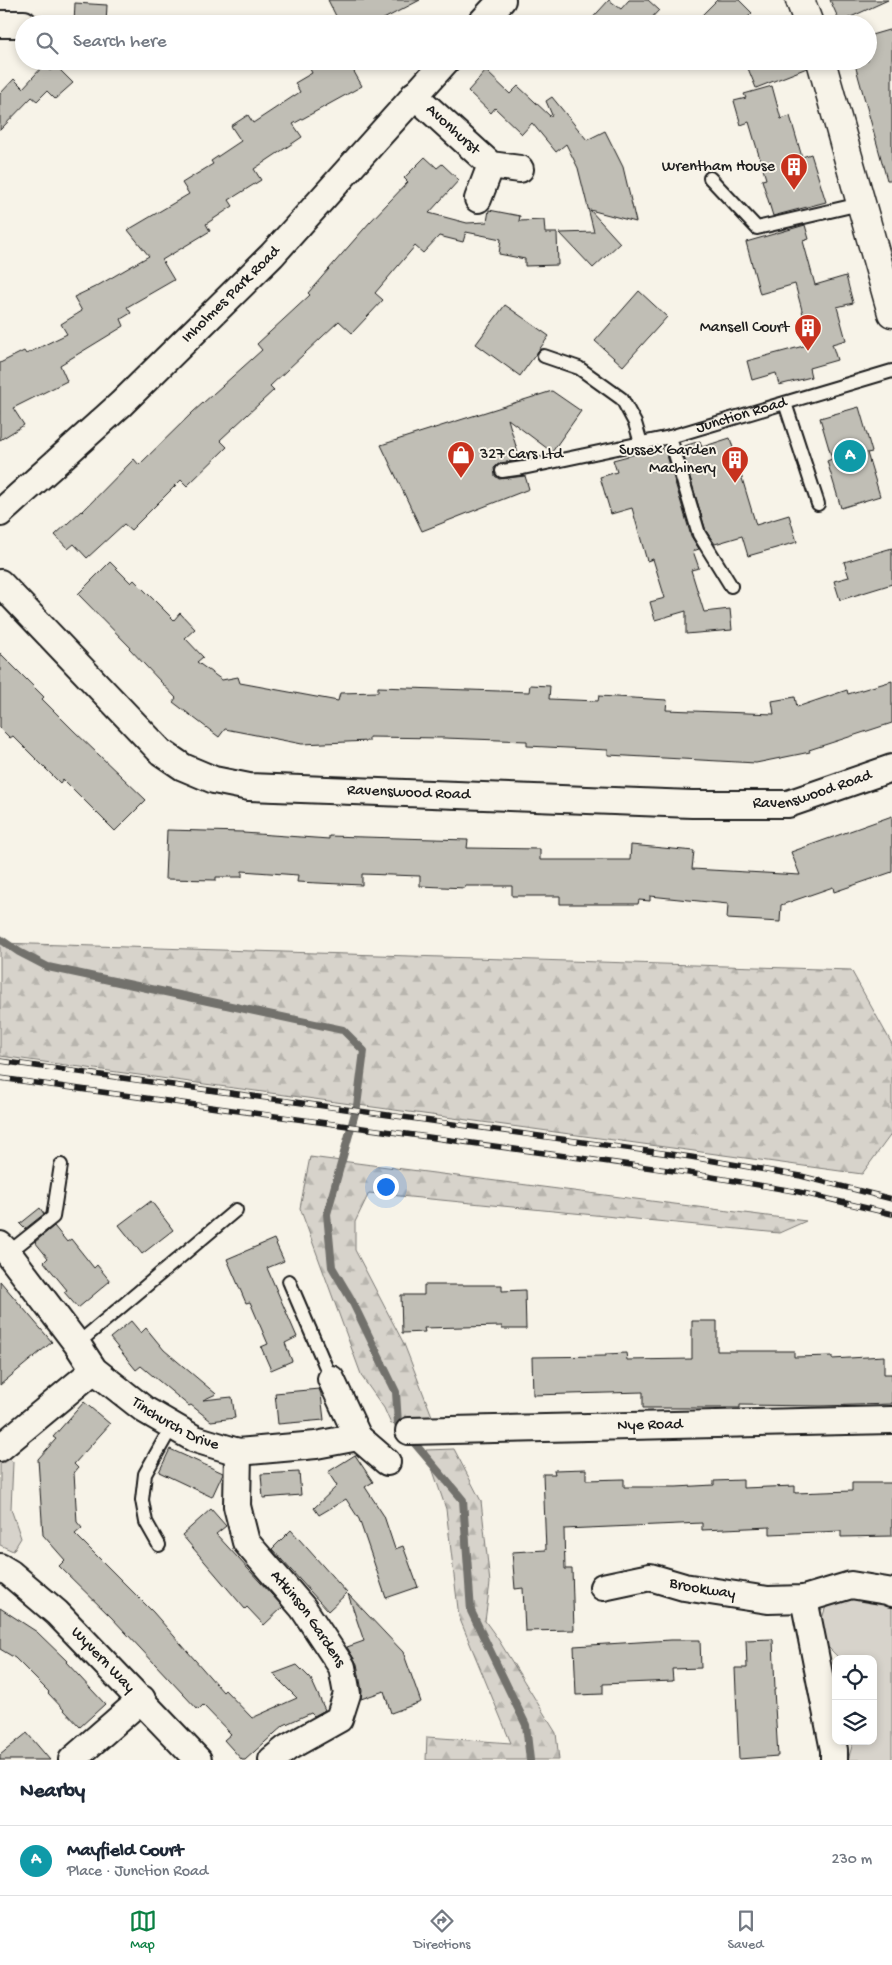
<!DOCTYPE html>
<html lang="en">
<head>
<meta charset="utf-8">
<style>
  body { margin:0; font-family:"Gochi Hand",sans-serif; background:#f6f6f7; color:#1f2937 }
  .controls { position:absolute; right:15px; bottom:15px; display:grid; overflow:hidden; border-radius:10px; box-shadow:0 2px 8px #0003 }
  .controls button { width:45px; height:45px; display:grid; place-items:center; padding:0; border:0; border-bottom:1px solid #e0e1e3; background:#fff; color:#1f2937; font:25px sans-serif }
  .you { position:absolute; left:385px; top:1186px; width:18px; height:18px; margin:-12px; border:4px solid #fff; border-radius:50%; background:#1a73e8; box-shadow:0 0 0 8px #1a73e833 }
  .badge { display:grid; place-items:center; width:32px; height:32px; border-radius:50%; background:#0b8043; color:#fff; font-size:16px; font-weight:700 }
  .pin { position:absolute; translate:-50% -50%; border:2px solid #fff; box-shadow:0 1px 5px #0006 }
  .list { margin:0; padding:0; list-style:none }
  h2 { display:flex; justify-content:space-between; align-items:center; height:65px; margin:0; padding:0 20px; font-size:21px }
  h2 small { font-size:16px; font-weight:400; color:#747a83 }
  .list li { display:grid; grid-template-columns:32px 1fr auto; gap:15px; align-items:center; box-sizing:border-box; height:70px; padding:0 20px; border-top:1px solid #e0e1e3 }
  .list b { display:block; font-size:19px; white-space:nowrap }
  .list p { margin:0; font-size:16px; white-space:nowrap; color:#747a83 }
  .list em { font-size:16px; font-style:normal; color:#747a83 }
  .icon { flex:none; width:28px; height:28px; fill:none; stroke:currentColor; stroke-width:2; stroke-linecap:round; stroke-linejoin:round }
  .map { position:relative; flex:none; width:892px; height:1760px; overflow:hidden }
  .search { position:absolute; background:#fff; box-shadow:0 2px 8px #0003; left:15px; right:15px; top:15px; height:55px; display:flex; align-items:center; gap:12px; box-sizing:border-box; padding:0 18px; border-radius:28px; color:#747a83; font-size:19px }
  .sheet { height:135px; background:#fff }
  nav { display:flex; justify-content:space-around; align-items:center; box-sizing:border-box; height:70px; border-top:1px solid #e0e1e3; background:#fff; font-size:14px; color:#747a83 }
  nav a { display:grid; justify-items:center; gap:2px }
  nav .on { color:#0b8043 }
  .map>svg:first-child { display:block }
</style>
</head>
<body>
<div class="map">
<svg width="892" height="1760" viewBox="0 0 892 1760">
  <defs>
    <pattern id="forest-firs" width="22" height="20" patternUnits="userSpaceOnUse" patternTransform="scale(1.25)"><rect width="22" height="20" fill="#d7d3cb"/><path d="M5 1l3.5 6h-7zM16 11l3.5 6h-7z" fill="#b8b5ae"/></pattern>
  </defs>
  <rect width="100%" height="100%" fill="#f7f3e8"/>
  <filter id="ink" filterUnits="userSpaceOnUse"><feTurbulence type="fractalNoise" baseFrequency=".02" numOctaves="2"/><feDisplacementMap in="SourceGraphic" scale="10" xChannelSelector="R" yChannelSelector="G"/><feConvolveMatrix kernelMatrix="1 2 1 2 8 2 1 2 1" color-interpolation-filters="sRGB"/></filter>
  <g filter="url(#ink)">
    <!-- green -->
    <g fill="#d7d3cb" stroke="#7a7874">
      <path d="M5 1456 13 1462 11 1509 21 1538 13 1551 0 1545V1460Z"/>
      <path d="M844 1597 892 1604V1760H848L852 1746V1741H873V1659H840L822 1641 820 1625 825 1609Z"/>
    </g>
    <!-- forest -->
    <g fill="url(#forest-firs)" stroke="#7a7874">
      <path d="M0 943 851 970 892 1044V1133L862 1174 0 1056Z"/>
      <path d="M310 1157 806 1221 779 1233 369 1193 355 1222V1250L404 1344 432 1416 391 1424 384 1408 362 1377 300 1208Z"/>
      <path d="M454 1449 481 1501 490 1583 485 1621 498 1639 556 1733 559 1760H426L427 1737 511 1743 459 1617 446 1509 426 1450Z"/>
    </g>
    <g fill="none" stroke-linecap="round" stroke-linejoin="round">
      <!-- stream -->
      <path stroke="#72716c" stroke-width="8" d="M0 939 19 952 48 967 343 1030 364 1051 357 1106 327 1214 332 1267 352 1301 396 1392 398 1424 463 1500 471 1611 526 1725 530 1760"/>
    </g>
    <!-- building -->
    <g fill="#c0beb5" stroke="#1c1c1c">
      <path d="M328 0H420L374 24H340Z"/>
      <path d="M609 0 621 9 629 0H648L659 10 646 24H587Z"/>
      <path d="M717 0H739L752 13 741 24H693Z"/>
      <path d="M830 0H888L840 22Z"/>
      <path d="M75 3 107 5 106 24H74Z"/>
      <path d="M892 29V180H887L854 61H868V36Z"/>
      <path d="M306 61H348L362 86 293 124 302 137 254 169 261 180 229 200 233 206 206 224 210 231 162 260 174 280 127 307 131 313 121 319 124 326 60 365 67 381 13 408 24 425 0 440V363L24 351 26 354 67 334 61 324 82 311 74 297 97 286 149 256 128 230 189 194 182 183 213 164 211 161 241 141 231 126 248 115 253 123 300 92 295 83 312 73Z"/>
      <path d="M745 61H806L807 68 756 88Z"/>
      <path d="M44 65 50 71 56 66 73 83 55 99 47 91 37 101 32 97 0 130V94L14 79 23 88Z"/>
      <path d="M486 71 510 94 518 86 550 116 552 115 546 101 552 97 587 140 605 131 623 167 636 222 590 210 620 243 593 268 560 233 594 232 578 168 566 144 556 152 532 123 522 134 495 108 491 113 468 91Z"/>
      <path d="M772 86 781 119 790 116 802 157 811 154 826 202 773 216 762 180 766 179 749 122 741 125 734 101 746 98 744 94Z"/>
      <path d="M425 157 437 168 442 164 459 180 429 213 467 223 487 222 489 210 520 216 519 221 544 220 545 233H557L558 265 525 266V259L499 254 501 239 466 232 463 242 439 236 423 253 415 246 375 293 383 300 352 333 339 321 270 386 274 390 220 440 227 447 187 486 181 480 131 530 124 524 87 558 74 544 68 549 55 535 81 511 82 512 134 459 139 465 193 412 262 350 257 344 310 295 308 293 370 222 408 182 404 178Z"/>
      <path d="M805 225 809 239 803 241 815 285 846 276 853 303 837 307 846 340 832 344 837 360 809 368 811 377 779 385 776 373 752 380 747 361 811 344 795 284 760 294 746 242Z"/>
      <path d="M639 291 667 317 623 366 595 341Z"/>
      <path d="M505 305 549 336 520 376 476 344Z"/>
      <path d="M552 391 581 411 552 452 508 419 520 460 500 463 494 468 495 476 499 479 525 476 529 489 422 531 381 445Z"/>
      <path d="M859 407 872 452 867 453 880 496 841 508 827 461 832 459 820 418Z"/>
      <path d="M730 438 756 525 789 515 797 542 748 556 742 536 715 544 706 531 681 447 700 441 702 447Z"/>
      <path d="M662 447 664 452H666L691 536 699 549 693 551 699 568 691 570 704 612 730 609 732 630 686 634V611L655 620 650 602 665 598 653 559 647 561 632 508 611 514 600 477 617 472 613 460Z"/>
      <path d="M892 548V584L840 600 834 581 849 577 844 562Z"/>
      <path d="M110 562 131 583 134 580 174 620 180 613 195 629 185 638 203 657 197 662 222 680 238 677 240 683 338 701 340 693 378 692V687L529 692 530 685 550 686 549 699 598 701 599 696 667 700 666 710 774 714 772 701 795 697 797 707 847 690 848 694 892 681V723L809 750 810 752 756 763 608 755V750L527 746V741L444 738 369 737V741L302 744 225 729 219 737 173 702 176 698 129 648 130 647 78 594Z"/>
      <path d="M0 653 44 697 42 699 74 731 146 800 115 831 63 779 60 783 13 736 10 738 0 728Z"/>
      <path d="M892 816V872L834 892 833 887 781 905 780 922 727 919 728 904 650 896V901L639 900 638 904H560V896H512V886H465V888L420 886V876L362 874V885L297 882 298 875 242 871V877H216V880L165 879 167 830 243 832V833L329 839V836L468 840 467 848 540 849V860H630L631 845 694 851 692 869 800 875 791 852Z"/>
      <path d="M151 1201 173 1230 142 1254 119 1225Z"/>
      <path d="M40 1208 44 1214 25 1229 20 1224Z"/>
      <path d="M54 1226 67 1242 71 1239 94 1268 97 1265 110 1281 78 1308 64 1292 67 1290 44 1262 48 1258 35 1242Z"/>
      <path d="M274 1239 284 1261 267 1268 297 1337 285 1343 292 1361 271 1370 261 1347 268 1344 250 1302 246 1303 227 1259Z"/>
      <path d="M0 1281 52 1342 0 1385Z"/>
      <path d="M424 1285H502V1291L525 1290 526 1329H502V1326L424 1328 425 1332 402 1333 401 1295H424Z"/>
      <path d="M131 1321 141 1333 146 1328 164 1350 216 1394 203 1400 232 1397 235 1418 211 1421 191 1405 189 1406 141 1366 136 1370 110 1338Z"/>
      <path d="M692 1321H717V1351H794V1357L832 1356V1359L884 1356V1374H892V1404L820 1406 740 1405V1408H643V1392L533 1395 532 1357 606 1356V1354L626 1353 627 1360 692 1359Z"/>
      <path d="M319 1389 321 1394 324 1420 278 1424 275 1393Z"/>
      <path d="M84 1402 110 1424 74 1464 78 1468 74 1473 77 1522 82 1528 75 1534 153 1612 223 1692 225 1690 252 1718 297 1698 273 1674 297 1665 311 1679 325 1710 314 1716 311 1713 284 1725 245 1760H242L224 1740 231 1734 203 1705 198 1710 112 1618 59 1566 65 1560 43 1535 38 1459 56 1439 53 1437Z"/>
      <path d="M170 1449 223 1473 212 1497 159 1472Z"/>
      <path d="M355 1455 373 1482 365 1487 384 1516 395 1549 403 1546 418 1587 386 1598 359 1519 346 1499 319 1515 314 1508 337 1486 328 1472Z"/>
      <path d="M586 1469V1480L624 1479V1487H676L714 1485V1481L743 1480V1488L795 1486V1493L852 1491V1483H892V1536L841 1537V1531L770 1534V1527L702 1530V1523L564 1529 565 1569H572L574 1630 525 1631 523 1588 515 1589 512 1552 546 1550 543 1474H555L554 1470Z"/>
      <path d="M299 1472 301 1495 263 1498 261 1474Z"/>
      <path d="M211 1509 226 1526 216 1534 283 1607 264 1625 247 1607 245 1609 182 1535Z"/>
      <path d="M291 1530 347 1593 328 1611 272 1549Z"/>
      <path d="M348 1594 403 1652 421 1702 391 1713 384 1691 361 1699 362 1691 357 1664 347 1647 364 1641Z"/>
      <path d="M0 1608 37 1632 67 1661 66 1662 105 1704 80 1727 48 1693 49 1692 15 1658 0 1649Z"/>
      <path d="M773 1639 775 1690H774L778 1756 739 1759 735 1668H747L746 1640Z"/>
      <path d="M671 1640H700L701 1668 672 1669 673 1681 603 1684V1694L576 1695 574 1646Z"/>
      <path d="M27 1733 50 1760H0V1755Z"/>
    </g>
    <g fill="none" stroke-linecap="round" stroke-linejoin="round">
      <defs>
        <g id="service">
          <path d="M710 178 757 228 860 204"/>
          <path d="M544 356 579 368 622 399 635 423 641 443"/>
          <path d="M785 403 818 504"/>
          <path d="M670 437 699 534 731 586"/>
          <path id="s1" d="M502 471 523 468 670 437 892 371"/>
          <path d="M8 1253 53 1217 61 1165"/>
          <path d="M289 1281 331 1379"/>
          <path d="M77 1344 236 1210"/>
          <path d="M159 1545 146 1522 142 1500 145 1474 172 1426"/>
        </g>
        <g id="minor">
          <path d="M0 24H24"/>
          <path d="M480 24 502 0"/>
          <path id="s2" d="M414 95 491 165 520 169"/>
          <path d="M478 199 491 165"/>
          <path id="s3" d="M0 513 121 404 272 255 446 61"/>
          <path id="s4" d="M0 583 161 752 183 767 214 780 249 787 692 804H788L892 768"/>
          <path id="s5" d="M0 1245 8 1253 77 1344 94 1370 145 1410 195 1439 238 1452 316 1445 358 1437 331 1379"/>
          <path id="s6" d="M409 1431 892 1420"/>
          <path d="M358 1437 387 1462"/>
          <path d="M0 1448 94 1370"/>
          <path id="s7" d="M238 1452 237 1506 246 1542 303 1608 342 1667 347 1694 339 1719 287 1748 272 1760"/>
          <path id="s8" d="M0 1567 10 1573 57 1613 198 1760"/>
          <path id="s9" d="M603 1587 650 1577 684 1587 768 1600 804 1599 851 1585 887 1591 892 1593"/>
          <path d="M804 1599 834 1750V1760"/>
          <path d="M72 1760 142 1699"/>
        </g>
        <g id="tertiary">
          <path d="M800 0 809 24"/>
          <path d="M821 61 892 313"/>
        </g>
      </defs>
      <!-- service casing -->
      <use href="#service" stroke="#1c1c1c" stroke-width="16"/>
      <!-- minor casing -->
      <use href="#minor" stroke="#1c1c1c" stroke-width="30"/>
      <!-- tertiary casing -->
      <use href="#tertiary" stroke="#1c1c1c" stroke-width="31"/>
      <!-- service -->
      <use href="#service" stroke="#f7f3e8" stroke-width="12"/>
      <!-- minor -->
      <use href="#minor" stroke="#f7f3e8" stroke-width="26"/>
      <!-- tertiary -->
      <use href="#tertiary" stroke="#f7f3e8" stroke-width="28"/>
      <defs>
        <g id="rail">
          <path d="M0 1061 691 1157 801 1176 892 1199"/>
          <path d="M0 1078 689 1173 799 1192 892 1214"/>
        </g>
      </defs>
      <!-- rail casing -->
      <use href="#rail" stroke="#1c1c1c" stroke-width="5.5"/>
      <!-- rail -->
      <use href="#rail" stroke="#f7f3e8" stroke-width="4" stroke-dasharray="11" stroke-linecap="butt"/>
    </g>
  </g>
  <!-- icons -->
  <defs>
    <symbol id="building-pin" viewBox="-11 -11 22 30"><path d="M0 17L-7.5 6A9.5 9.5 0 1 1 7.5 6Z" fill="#c8321e" stroke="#f7f3e8"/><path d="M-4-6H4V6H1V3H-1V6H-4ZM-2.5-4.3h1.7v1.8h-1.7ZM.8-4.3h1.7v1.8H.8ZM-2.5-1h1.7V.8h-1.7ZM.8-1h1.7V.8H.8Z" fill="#fff"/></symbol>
    <symbol id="shop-pin" viewBox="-11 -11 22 30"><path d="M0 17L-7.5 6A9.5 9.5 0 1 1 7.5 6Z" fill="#c8321e" stroke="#f7f3e8"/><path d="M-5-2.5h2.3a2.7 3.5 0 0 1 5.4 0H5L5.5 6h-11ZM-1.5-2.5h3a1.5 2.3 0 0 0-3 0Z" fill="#fff"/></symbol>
  </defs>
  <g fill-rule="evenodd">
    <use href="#building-pin" x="778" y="151" width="32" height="43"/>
    <use href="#building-pin" x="792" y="312" width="32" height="43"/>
    <use href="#shop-pin" x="445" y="439" width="32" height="43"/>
    <use href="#building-pin" x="719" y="444" width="32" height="43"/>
  </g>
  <g text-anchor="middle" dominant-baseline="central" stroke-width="4" stroke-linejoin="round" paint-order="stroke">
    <!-- street labels -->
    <g font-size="16" fill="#1c1c1c" stroke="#f7f3e8">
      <text stroke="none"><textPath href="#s2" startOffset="52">Avonhurst</textPath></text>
      <text stroke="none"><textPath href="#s3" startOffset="318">Inholmes Park Road</textPath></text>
      <text stroke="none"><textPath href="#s1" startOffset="246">Junction Road</textPath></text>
      <text stroke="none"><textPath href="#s4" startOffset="895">Ravenswood Road</textPath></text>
      <text stroke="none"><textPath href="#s4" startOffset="489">Ravenswood Road</textPath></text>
      <text stroke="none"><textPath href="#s5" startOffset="255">Tinchurch Drive</textPath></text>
      <text stroke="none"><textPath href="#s6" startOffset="241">Nye Road</textPath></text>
      <text stroke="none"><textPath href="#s9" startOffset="102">Brookway</textPath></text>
      <text stroke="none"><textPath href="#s7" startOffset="190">Atkinson Gardens</textPath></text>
      <text stroke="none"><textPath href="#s8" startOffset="139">Wyvern Way</textPath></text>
    </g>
    <!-- poi labels -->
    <g font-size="16" fill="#1c1c1c" stroke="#f7f3e8" text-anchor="end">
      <text x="775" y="167">Wrentham House</text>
      <text x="789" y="328">Mansell Court</text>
      <text x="716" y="451">Sussex Garden<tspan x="716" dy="18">Machinery</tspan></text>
      <text x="480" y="455" text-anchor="start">327 Cars Ltd</text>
    </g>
  </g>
</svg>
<div class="controls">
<button><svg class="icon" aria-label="locate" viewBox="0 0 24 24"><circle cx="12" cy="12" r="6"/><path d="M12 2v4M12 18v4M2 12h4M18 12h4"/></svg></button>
<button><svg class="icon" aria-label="layers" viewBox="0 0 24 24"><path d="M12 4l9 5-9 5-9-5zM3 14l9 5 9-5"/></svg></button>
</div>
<div class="you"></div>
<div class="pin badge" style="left:850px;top:456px;background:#0f9aa8">A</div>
<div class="search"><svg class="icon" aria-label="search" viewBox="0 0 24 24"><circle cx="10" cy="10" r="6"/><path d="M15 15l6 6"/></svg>Search here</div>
</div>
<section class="sheet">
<h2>Nearby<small></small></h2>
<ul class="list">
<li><span class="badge" style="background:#0f9aa8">A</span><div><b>Mayfield Court</b><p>Place · Junction Road</p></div><em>230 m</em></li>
</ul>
</section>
<nav>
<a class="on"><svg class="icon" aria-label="map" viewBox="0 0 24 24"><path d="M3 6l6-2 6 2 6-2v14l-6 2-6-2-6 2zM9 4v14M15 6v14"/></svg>Map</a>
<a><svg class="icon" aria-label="directions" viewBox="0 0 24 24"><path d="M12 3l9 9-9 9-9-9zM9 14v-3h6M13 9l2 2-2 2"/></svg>Directions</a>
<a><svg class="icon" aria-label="saved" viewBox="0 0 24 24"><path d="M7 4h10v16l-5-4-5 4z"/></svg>Saved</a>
</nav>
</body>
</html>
